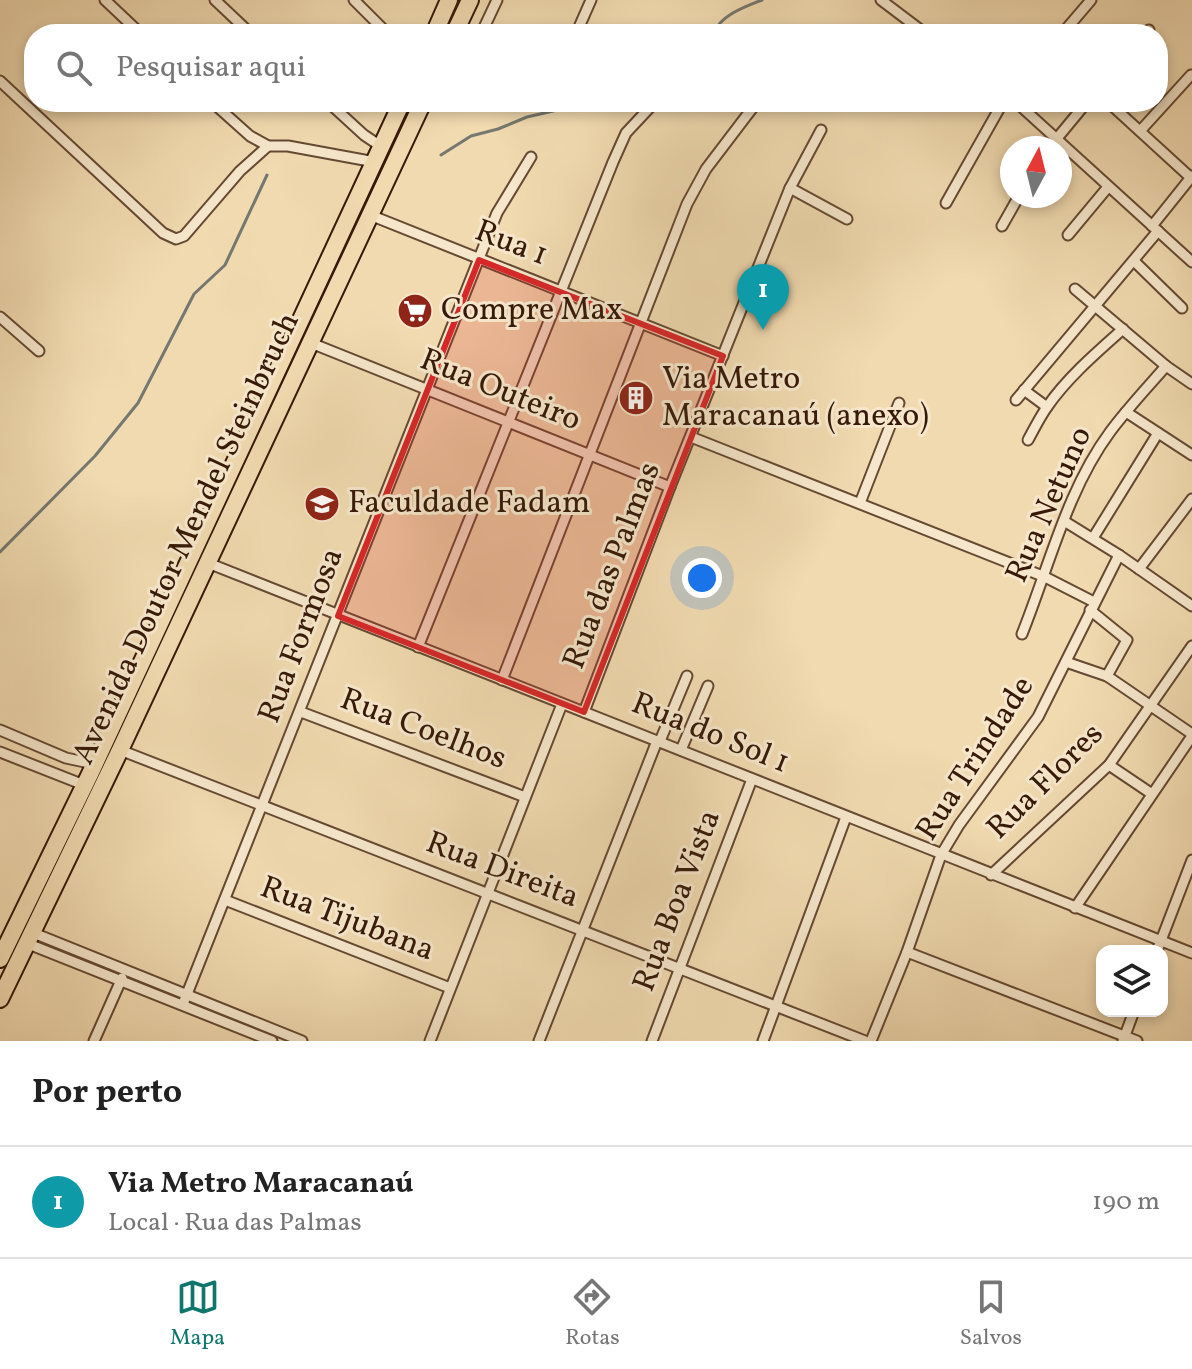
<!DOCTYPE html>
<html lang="pt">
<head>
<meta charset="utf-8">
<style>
  body { margin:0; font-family:Vollkorn,serif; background:#f2f2f2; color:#222 }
  .controls { position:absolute; right:24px; bottom:24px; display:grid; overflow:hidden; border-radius:16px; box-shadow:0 4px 12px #0003 }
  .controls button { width:72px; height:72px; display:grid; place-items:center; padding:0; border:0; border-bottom:2px solid #e0e0e0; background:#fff; color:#222; font:40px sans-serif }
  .compass { position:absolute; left:1000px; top:136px; width:72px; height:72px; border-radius:50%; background:#fff; box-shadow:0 4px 12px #0003; rotate:7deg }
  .you { position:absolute; left:702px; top:578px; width:28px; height:28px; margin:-20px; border:6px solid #fff; border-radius:50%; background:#1a73e8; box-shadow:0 0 0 12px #1a73e833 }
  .badge { display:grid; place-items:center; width:52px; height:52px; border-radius:50%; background:#0f766e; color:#fff; font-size:26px; font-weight:700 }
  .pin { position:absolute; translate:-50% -66px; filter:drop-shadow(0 2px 4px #0008) }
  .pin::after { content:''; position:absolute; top:42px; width:28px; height:24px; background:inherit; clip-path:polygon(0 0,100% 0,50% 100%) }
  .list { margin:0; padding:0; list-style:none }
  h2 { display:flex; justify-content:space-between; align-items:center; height:104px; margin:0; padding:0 32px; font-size:34px }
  h2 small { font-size:26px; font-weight:400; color:#767676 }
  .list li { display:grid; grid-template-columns:52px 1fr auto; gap:24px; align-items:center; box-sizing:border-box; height:112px; padding:0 32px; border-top:2px solid #e0e0e0 }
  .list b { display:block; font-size:30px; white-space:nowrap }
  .list p { margin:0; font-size:26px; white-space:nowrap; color:#767676 }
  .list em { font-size:26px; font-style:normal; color:#767676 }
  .icon { flex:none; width:44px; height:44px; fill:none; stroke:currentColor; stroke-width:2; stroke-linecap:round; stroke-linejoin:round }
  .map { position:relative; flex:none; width:1192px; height:1041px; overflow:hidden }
  .search { position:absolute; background:#fff; box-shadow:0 4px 12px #0003; left:24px; right:24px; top:24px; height:88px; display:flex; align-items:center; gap:20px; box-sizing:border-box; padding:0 28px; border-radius:32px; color:#767676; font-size:30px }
  .sheet { height:216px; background:#fff }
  nav { display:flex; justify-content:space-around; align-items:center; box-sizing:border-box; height:112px; border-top:2px solid #e0e0e0; background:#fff; font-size:22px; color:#767676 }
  nav a { display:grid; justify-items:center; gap:4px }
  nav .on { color:#0f766e }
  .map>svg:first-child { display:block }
</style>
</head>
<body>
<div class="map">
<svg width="1192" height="1041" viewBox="0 0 1192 1041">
  <rect width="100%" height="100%" fill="#f1dab0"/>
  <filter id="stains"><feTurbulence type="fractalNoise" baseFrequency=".0025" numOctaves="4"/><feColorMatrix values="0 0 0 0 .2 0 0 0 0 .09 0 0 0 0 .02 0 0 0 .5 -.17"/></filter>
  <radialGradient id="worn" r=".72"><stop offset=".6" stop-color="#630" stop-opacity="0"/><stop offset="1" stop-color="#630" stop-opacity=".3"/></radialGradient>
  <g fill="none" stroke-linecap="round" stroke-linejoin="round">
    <!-- stream -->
    <g stroke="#747870" stroke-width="3">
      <path d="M713 34C721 15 744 7 762 0"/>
      <path d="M610 102 629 105 633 102"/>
      <path d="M441 155 471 136 498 129 527 117 592 102"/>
      <path d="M0 552 95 456 138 403 194 294 225 265 267 175"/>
    </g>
    <defs>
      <g id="street">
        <path d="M105 0 141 34"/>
        <path d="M215 0 251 34"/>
        <path d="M354 0 388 34"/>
        <path d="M881 0 926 34"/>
        <path d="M481 34 497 0"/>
        <path d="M576 34 591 0"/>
        <path d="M808 34 809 33"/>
        <path d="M1062 34 1091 0"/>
        <path d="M1146 34 1149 30"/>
        <path d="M0 81 163 233 176 239 184 236 240 171 268 146"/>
        <path d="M212 102 250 136 268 146H288L375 162"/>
        <path d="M328 102 364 135 382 147"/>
        <path d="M1016 102 1192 262"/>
        <path d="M1108 102 1191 178"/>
        <path d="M1141 130 1191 75"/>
        <path d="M1049 148 1087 102"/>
        <path d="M790 188 847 219"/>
        <path d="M946 203 1003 102"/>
        <path d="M370 215 723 356"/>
        <path d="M1002 226 1019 196"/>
        <path d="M1152 226 1192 176"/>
        <path d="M1068 235 1108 187"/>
        <path d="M1135 262 1182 308"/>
        <path d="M1075 289 1166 366 1192 384"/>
        <path d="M0 317 39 351"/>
        <path d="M311 343 670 487"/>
        <path d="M1024 390 1047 407"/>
        <path d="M1016 400 1158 231"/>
        <path d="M1126 412 1192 455"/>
        <path d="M691 437 1045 577 1094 602"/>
        <path d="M1028 440C1034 429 1040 417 1047 407 1067 378 1096 353 1123 329"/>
        <path d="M860 503 899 403"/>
        <path d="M1064 521 1119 555 1192 606"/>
        <path d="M1093 538 1158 433"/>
        <path d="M208 563 1192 953"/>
        <path d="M1139 569 1192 499"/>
        <path d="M1090 610 1127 640 1107 676"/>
        <path d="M1022 634C1049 567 1067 490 1110 432 1127 409 1147 388 1166 366"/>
        <path d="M418 647 613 162 626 133 655 102"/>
        <path d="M1066 662 1107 676 1192 734"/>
        <path d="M502 680 687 204 706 169 757 102"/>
        <path d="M301 712 525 797"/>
        <path d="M584 712 670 487 790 188 821 130"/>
        <path d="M0 730 66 758 94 764"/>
        <path d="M660 741 687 676"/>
        <path d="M120 750 865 1041"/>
        <path d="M681 750 708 686"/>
        <path d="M0 752 84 785"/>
        <path d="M1109 765 1152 794"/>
        <path d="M991 875 1109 765 1192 646"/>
        <path d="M225 900 450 988"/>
        <path d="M1075 908 1192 736"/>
        <path d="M31 932 302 1041"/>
        <path d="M26 943 272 1041"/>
        <path d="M1157 951 1192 860"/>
        <path d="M907 952 1137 1041"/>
        <path d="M183 1004 497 213 531 157"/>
        <path d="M94 1041 122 978"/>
        <path d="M430 1041 562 704"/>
        <path d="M539 1041 657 741"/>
        <path d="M652 1041 752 779"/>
        <path d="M763 1041 846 817"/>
        <path d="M871 1041 907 952 941 855 959 825 1038 717 1119 555"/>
        <path d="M1123 1041 1134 1011"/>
      </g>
      <g id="highway">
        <path d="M434 34 449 0"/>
        <path d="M454 34 470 0"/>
        <path d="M0 959 90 774 402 102"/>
        <path d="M0 999 120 750 423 102"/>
      </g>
    </defs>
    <!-- street casing -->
    <use href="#street" stroke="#654932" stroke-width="13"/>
    <!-- highway casing -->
    <use href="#highway" stroke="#361908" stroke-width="20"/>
    <!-- street -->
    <use href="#street" stroke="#f6e7cc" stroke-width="9"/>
    <!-- highway -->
    <use href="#highway" stroke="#f1dab0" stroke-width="16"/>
  </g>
  <!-- marked area -->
  <path fill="#d62828" fill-opacity="0.2" stroke="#d62828" stroke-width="6" stroke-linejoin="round" d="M479 260 723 356 584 712 338 616Z"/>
  <!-- icons -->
  <defs>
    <symbol id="supermarket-disc" viewBox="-11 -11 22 22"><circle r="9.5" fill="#8f2418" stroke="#f6e7cc"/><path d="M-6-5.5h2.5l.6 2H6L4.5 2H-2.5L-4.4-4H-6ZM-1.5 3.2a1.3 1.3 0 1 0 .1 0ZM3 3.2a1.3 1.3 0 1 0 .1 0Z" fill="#fff"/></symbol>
    <symbol id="building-disc" viewBox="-11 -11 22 22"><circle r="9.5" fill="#8f2418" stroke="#f6e7cc"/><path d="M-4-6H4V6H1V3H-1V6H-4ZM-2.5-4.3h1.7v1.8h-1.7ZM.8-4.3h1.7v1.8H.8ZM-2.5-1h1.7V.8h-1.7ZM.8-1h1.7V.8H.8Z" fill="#fff"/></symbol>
    <symbol id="university-disc" viewBox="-11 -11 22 22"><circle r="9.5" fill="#8f2418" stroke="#f6e7cc"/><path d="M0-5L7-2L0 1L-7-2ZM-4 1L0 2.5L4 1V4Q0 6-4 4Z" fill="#fff"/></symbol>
  </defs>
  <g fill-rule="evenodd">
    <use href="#supermarket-disc" x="395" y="291" width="40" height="40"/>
    <use href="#building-disc" x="616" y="378" width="40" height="40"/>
    <use href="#university-disc" x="302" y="484" width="40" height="40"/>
  </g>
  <g text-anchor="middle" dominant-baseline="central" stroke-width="6" stroke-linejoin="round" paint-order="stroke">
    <!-- street labels -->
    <g font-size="32" fill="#361908" stroke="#f6e7cc">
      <text transform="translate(511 244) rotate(21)">Rua 1</text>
      <text transform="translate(500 391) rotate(22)">Rua Outeiro</text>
      <text transform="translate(1050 505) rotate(-66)">Rua Netuno</text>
      <text transform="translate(187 539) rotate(-65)">Avenida Doutor Mendel Steinbruch</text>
      <text transform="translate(613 566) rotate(-69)">Rua das Palmas</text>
      <text transform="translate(302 636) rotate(-69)">Rua Formosa</text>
      <text transform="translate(423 730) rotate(21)">Rua Coelhos</text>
      <text transform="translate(710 734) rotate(22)">Rua do Sol 1</text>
      <text transform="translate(976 759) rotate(-57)">Rua Trindade</text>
      <text transform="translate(1046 782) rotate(-45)">Rua Flores</text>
      <text transform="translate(502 871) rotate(21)">Rua Direita</text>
      <text transform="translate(678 901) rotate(-69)">Rua Boa Vista</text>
      <text transform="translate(347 920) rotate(21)">Rua Tijubana</text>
    </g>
    <!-- poi labels -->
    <g font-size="32" fill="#361908" stroke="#f6e7cc" text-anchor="start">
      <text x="441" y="311">Compre Max</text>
      <text x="662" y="380">Via Metro<tspan x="662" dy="37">Maracanaú (anexo)</tspan></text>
      <text x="348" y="504">Faculdade Fadam</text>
    </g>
  </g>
  <rect width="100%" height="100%" filter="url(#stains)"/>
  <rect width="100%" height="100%" fill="url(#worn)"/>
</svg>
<div class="controls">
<button><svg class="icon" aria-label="layers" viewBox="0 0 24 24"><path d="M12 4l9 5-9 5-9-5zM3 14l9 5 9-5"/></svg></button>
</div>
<svg class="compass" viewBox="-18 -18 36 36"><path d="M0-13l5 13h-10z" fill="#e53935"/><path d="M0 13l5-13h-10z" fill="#767676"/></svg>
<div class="you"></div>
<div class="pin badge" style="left:763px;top:330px;background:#0f9aa8">1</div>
<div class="search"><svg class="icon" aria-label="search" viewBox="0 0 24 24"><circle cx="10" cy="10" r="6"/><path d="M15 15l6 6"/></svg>Pesquisar aqui</div>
</div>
<section class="sheet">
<h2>Por perto<small></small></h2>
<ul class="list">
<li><span class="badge" style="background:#0f9aa8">1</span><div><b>Via Metro Maracanaú</b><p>Local · Rua das Palmas</p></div><em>190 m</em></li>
</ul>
</section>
<nav>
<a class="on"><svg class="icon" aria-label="map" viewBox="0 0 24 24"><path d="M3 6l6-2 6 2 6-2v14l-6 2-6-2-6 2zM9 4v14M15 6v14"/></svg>Mapa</a>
<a><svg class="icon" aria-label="directions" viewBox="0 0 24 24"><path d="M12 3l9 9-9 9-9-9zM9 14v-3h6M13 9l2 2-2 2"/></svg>Rotas</a>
<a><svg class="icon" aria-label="saved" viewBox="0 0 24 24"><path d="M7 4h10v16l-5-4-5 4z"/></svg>Salvos</a>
</nav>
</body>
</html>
